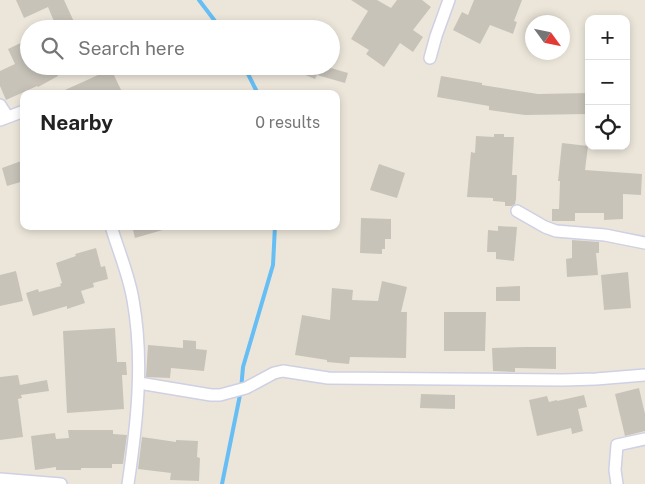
<!DOCTYPE html>
<html lang="en">
<head>
<meta charset="utf-8">
<style>
  body { margin:0; font-family:"Public Sans",sans-serif; background:#f2f2f2; color:#222 }
  .controls { position:absolute; right:15px; top:15px; display:grid; overflow:hidden; border-radius:10px; box-shadow:0 2px 8px #0003 }
  .controls button { width:45px; height:45px; display:grid; place-items:center; padding:0; border:0; border-bottom:1px solid #e0e0e0; background:#fff; color:#222; font:25px sans-serif }
  .compass { position:absolute; left:525px; top:15px; width:45px; height:45px; border-radius:50%; background:#fff; box-shadow:0 2px 8px #0003; rotate:123deg }
  .list { margin:0; padding:0; list-style:none }
  h2 { display:flex; justify-content:space-between; align-items:center; height:65px; margin:0; padding:0 20px; font-size:21px }
  h2 small { font-size:16px; font-weight:400; color:#767676 }
  .icon { flex:none; width:28px; height:28px; fill:none; stroke:currentColor; stroke-width:2; stroke-linecap:round; stroke-linejoin:round }
  .map { position:relative; flex:none; width:645px; height:484px; overflow:hidden }
  .search { position:absolute; background:#fff; box-shadow:0 2px 8px #0003; left:20px; top:20px; width:320px; height:55px; display:flex; align-items:center; gap:12px; box-sizing:border-box; padding:0 18px; border-radius:28px; color:#767676; font-size:19px }
  .panel { position:absolute; background:#fff; box-shadow:0 2px 8px #0003; left:20px; top:90px; width:320px; height:140px; border-radius:10px }
  .map>svg:first-child { display:block }
</style>
</head>
<body>
<div class="map">
<svg width="645" height="484" viewBox="0 0 645 484">
  <rect width="100%" height="100%" fill="#ece6da"/>
  <g fill="none" stroke-linecap="round" stroke-linejoin="round">
    <!-- stream -->
    <g stroke="#66bef5" stroke-width="4">
      <path d="M199 0 221 29"/>
      <path d="M244 66 258 94"/>
      <path d="M222 484 241 390 243 367 273 265 275 226"/>
    </g>
  </g>
  <!-- building -->
  <g fill="#c7c3b9">
    <path d="M16 0H64L75 24 65 29H61L59 25 56 26 48 7 24 18Z"/>
    <path d="M351 0H377L391 8 397 0H422L431 7 413 30 423 37 413 52 400 43 384 67 366 54 369 50 351 39 368 11Z"/>
    <path d="M474 0H522L514 21 517 22 513 34 490 25 480 44 453 30 462 12 468 15Z"/>
    <path d="M29 39V66H52L58 76 38 87 37 86 6 100 0 86V71L15 64 8 49Z"/>
    <path d="M284 66H324L348 73 345 83 317 75 315 79Z"/>
    <path d="M111 69 123 94H56L85 81Z"/>
    <path d="M441 76 482 83V85L538 94 589 93V114L525 115 489 110V106L437 97Z"/>
    <path d="M494 134H504V137H514L512 175H517L516 199 515 204 512 206H505V202L493 201V198L467 197 471 152 475 153 476 136 494 137Z"/>
    <path d="M562 143 588 146 585 170 642 174 641 195 623 194V219L604 220V213H575V221H552V209H559L560 181H558Z"/>
    <path d="M24 160V181L7 186 2 168Z"/>
    <path d="M379 164 405 173 397 198 370 190Z"/>
    <path d="M361 218 391 219V239H385V249H382V254L360 253Z"/>
    <path d="M132 226H166V229L135 238Z"/>
    <path d="M498 226 517 227 514 261 496 259V252H487L488 230 498 231Z"/>
    <path d="M572 240 599 242V253H596L598 275 567 277 566 259 572 258Z"/>
    <path d="M96 248 101 267 105 266 108 279 93 283 94 287 81 291 85 303 67 309V306L33 316 26 293 38 289 39 292 61 286 60 284 62 283 56 263 76 256 75 254Z"/>
    <path d="M16 271 23 301 0 306V275Z"/>
    <path d="M628 272 631 308 604 310 601 275Z"/>
    <path d="M382 281 407 287 401 312H407L406 358 350 357 349 364 327 362V360L295 355 302 315 330 320 332 288 353 290 352 300 378 301Z"/>
    <path d="M520 286V301H496V287Z"/>
    <path d="M444 312H486L485 351H444Z"/>
    <path d="M115 328 117 362H126L127 375H122L124 409 67 413 63 331Z"/>
    <path d="M183 340 196 341V349L207 350 204 371 171 368 170 378 146 377 148 345 183 348Z"/>
    <path d="M526 347H556V369L515 368V372L493 371 492 348Z"/>
    <path d="M18 375 20 385 47 380 49 391 21 395 22 398 18 399 23 437 0 440V377Z"/>
    <path d="M639 388 645 414V431L625 436 615 394Z"/>
    <path d="M421 394 455 395V409L420 408Z"/>
    <path d="M584 395 587 407 578 409 583 431 572 434 571 428 537 436 529 400 547 396 549 402 557 400V401Z"/>
    <path d="M68 430H113V434L127 435 123 464H112V468H81V470H56V467L35 470 31 436 55 433 56 439 69 438Z"/>
    <path d="M142 437 176 442V440L198 441 197 457 200 458 199 481 170 480 171 473 138 469Z"/>
  </g>
  <g fill="none" stroke-linecap="round" stroke-linejoin="round">
    <defs>
      <g id="street">
        <path d="M430 58 436 36 449 0"/>
        <path d="M0 105 7 116"/>
        <path d="M0 120 24 111"/>
        <path d="M517 211 545 227 556 231 605 235 645 243"/>
        <path d="M111 226C118 250 129 275 133 300 144 361 137 423 128 484"/>
        <path d="M139 383 211 395H220L246 388 274 373 283 371 328 378 563 380 596 379 645 375"/>
        <path d="M0 479 61 484"/>
        <path d="M617 484 615 470 617 445 645 439"/>
      </g>
    </defs>
    <!-- street casing -->
    <use href="#street" stroke="#cfd0e3" stroke-width="14"/>
    <!-- street -->
    <use href="#street" stroke="#fff" stroke-width="11"/>
  </g>
</svg>
<div class="controls">
<button>+</button>
<button>−</button>
<button><svg class="icon" aria-label="locate" viewBox="0 0 24 24"><circle cx="12" cy="12" r="6"/><path d="M12 2v4M12 18v4M2 12h4M18 12h4"/></svg></button>
</div>
<svg class="compass" viewBox="-18 -18 36 36"><path d="M0-13l5 13h-10z" fill="#e53935"/><path d="M0 13l5-13h-10z" fill="#767676"/></svg>
<div class="search"><svg class="icon" aria-label="search" viewBox="0 0 24 24"><circle cx="10" cy="10" r="6"/><path d="M15 15l6 6"/></svg>Search here</div>
<section class="panel">
<h2>Nearby<small>0 results</small></h2>
<ul class="list">
</ul>
</section>
</div>
</body>
</html>
